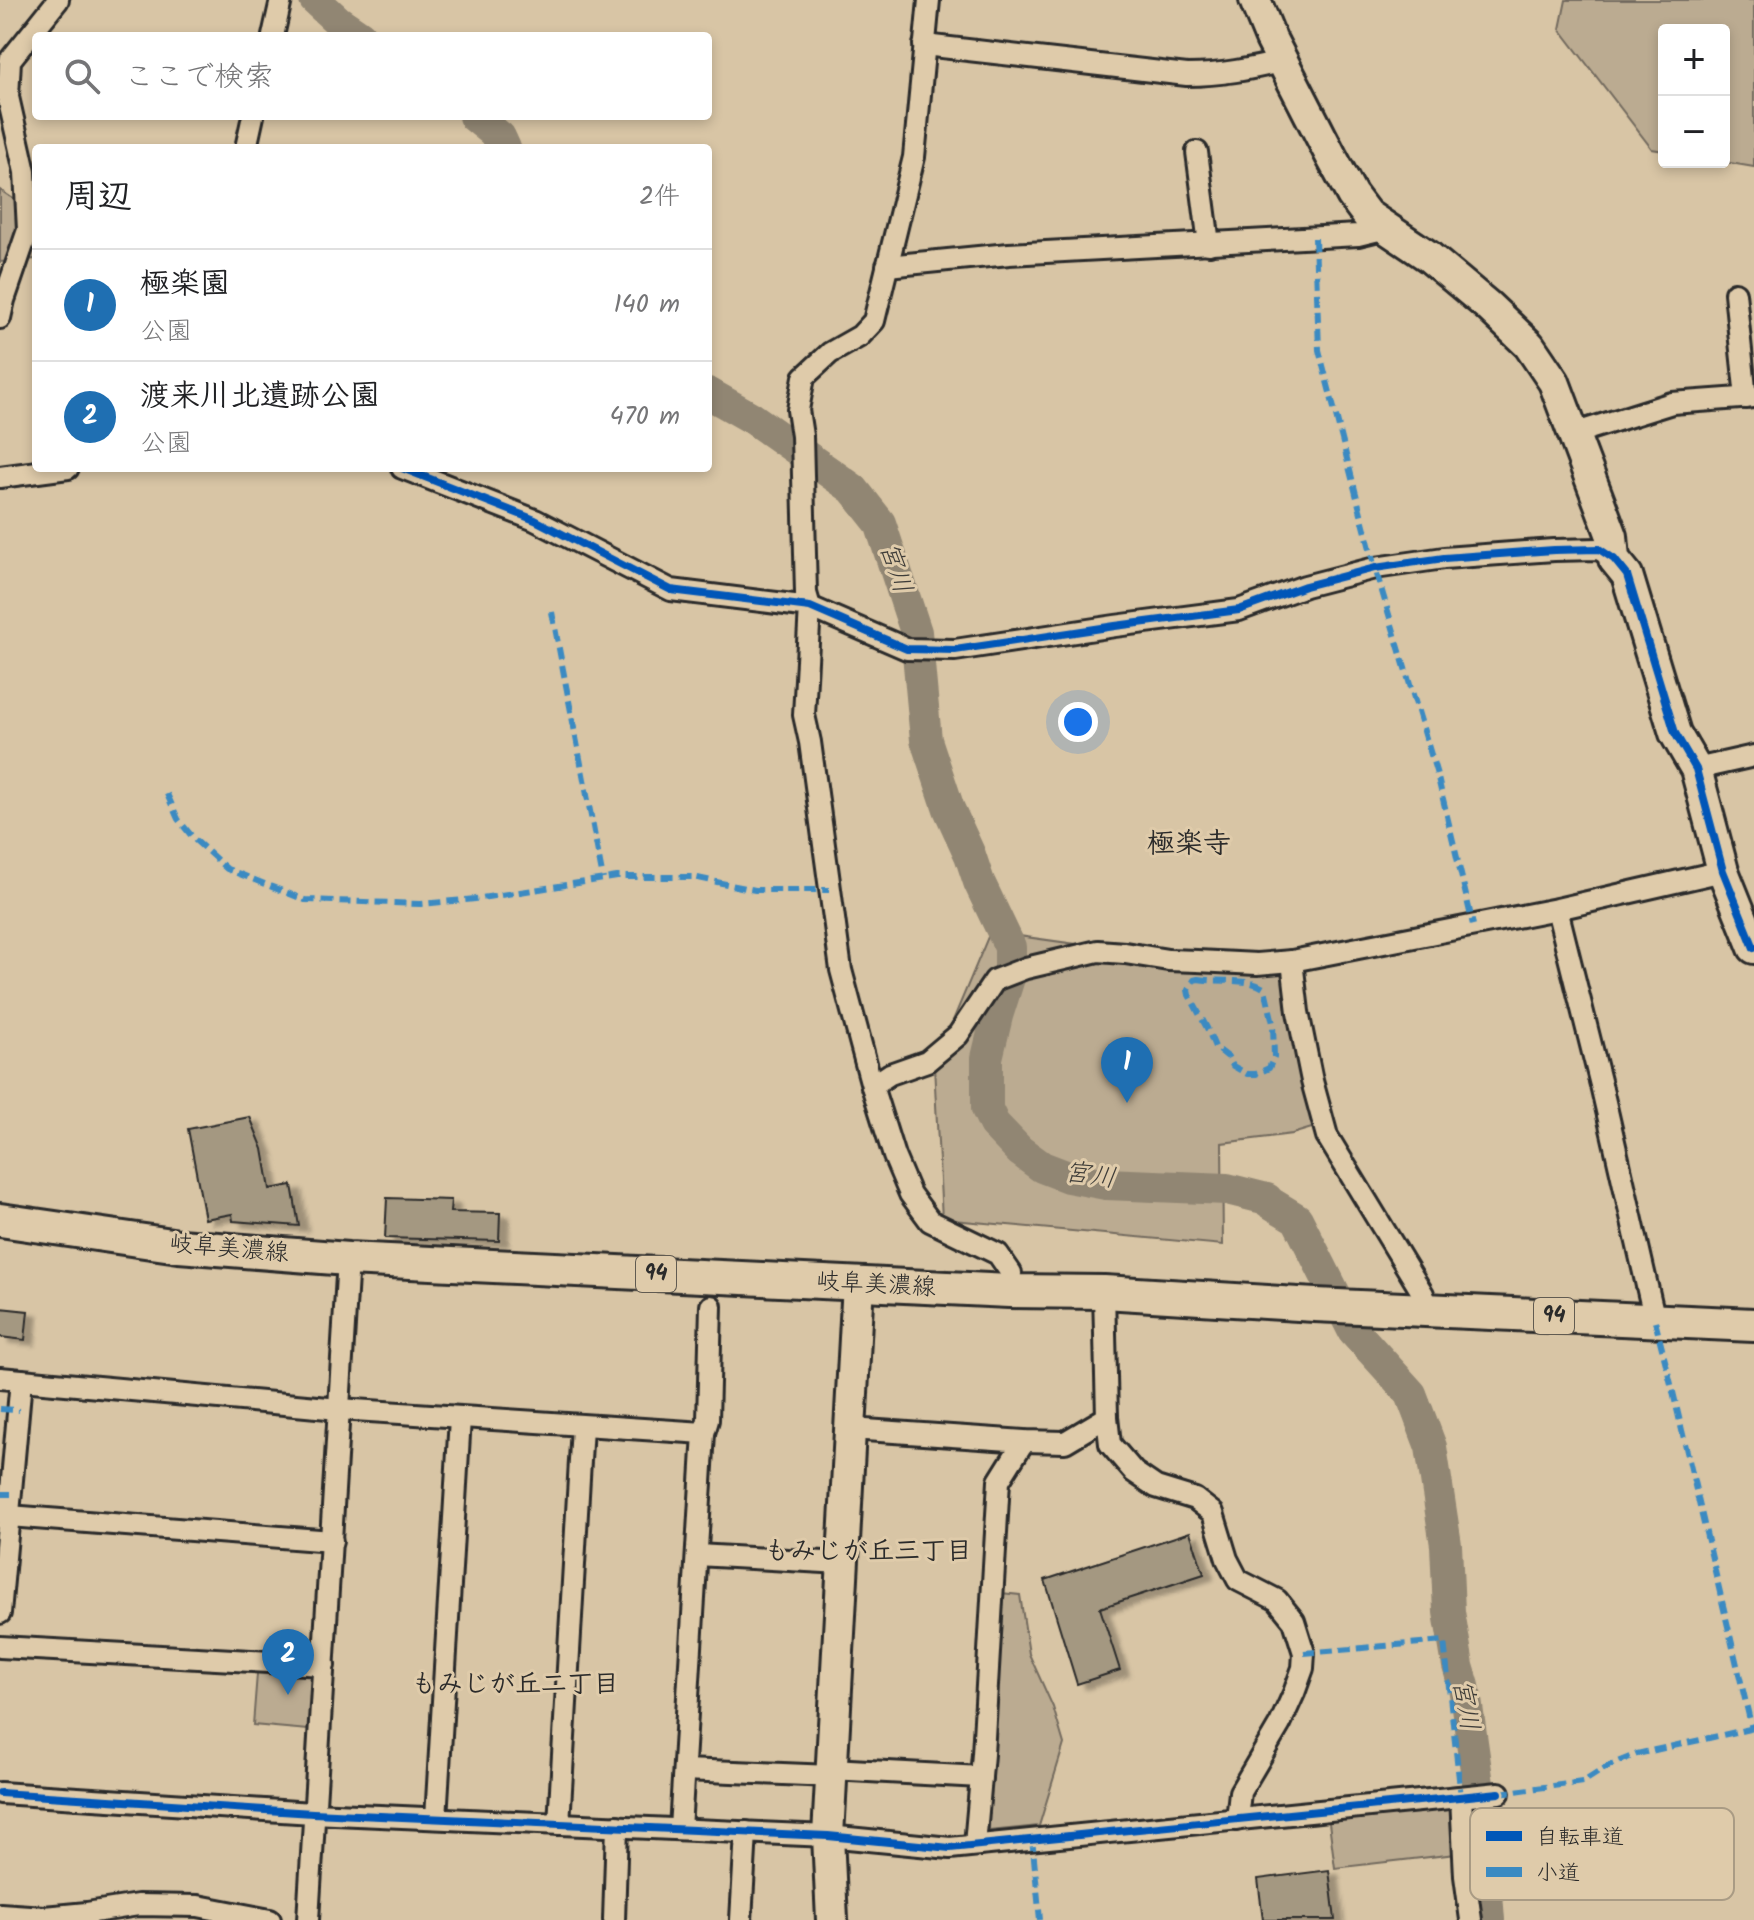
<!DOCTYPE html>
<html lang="ja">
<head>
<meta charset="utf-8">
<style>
  body { margin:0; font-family:Kalam,"Klee One",sans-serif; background:#f2f2f2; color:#202124 }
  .controls { position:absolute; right:24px; top:24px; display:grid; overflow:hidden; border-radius:8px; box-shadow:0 4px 12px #0003 }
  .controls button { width:72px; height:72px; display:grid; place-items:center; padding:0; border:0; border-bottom:2px solid #e0e0e0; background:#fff; color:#202124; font:40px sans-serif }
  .you { position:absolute; left:1078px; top:722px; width:28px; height:28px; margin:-20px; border:6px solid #fff; border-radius:50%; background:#1a73e8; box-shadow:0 0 0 12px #1a73e833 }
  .badge { display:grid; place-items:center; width:52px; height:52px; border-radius:50%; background:#1f6fb2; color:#fff; font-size:26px; font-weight:700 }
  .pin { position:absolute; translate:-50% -66px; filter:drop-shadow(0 2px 4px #0008) }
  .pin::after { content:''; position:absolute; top:42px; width:28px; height:24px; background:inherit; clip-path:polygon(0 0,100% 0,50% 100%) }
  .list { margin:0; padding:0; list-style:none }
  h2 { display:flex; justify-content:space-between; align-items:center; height:104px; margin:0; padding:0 32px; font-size:34px }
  h2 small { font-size:26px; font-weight:400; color:#757577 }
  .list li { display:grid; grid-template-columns:52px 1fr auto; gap:24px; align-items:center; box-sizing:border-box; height:112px; padding:0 32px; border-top:2px solid #e0e0e0 }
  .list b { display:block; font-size:30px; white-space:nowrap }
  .list p { margin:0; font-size:26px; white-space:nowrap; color:#757577 }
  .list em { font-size:26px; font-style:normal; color:#757577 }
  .icon { flex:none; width:44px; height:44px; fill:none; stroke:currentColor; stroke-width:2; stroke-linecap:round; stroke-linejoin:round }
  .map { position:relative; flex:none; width:1754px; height:1920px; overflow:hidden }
  .search { position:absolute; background:#fff; box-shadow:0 4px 12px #0003; left:32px; top:32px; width:680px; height:88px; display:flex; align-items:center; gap:20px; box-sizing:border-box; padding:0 28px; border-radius:8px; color:#757577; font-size:30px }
  .panel { position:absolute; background:#fff; box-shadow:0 4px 12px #0003; left:32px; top:144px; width:680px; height:328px; border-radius:8px }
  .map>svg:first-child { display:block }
</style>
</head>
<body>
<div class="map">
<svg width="1754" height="1920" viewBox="0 0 1754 1920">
  <defs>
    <filter id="shadow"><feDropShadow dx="9" dy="5" stdDeviation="2" flood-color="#0004"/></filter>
  </defs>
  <rect width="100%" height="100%" fill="#d8c5a5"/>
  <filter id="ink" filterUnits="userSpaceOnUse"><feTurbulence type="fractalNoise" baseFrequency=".0125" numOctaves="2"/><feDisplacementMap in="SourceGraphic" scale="16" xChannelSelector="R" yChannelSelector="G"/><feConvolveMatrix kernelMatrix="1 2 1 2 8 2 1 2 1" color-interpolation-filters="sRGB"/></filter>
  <g filter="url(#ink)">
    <!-- green -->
    <g fill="#bbab91" stroke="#736b5e" stroke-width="2">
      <path d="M1566 0H1754V167L1724 162V30H1664V151L1652 149 1560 29Z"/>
      <path d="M0 190 36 214V259L0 262Z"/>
      <path d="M990 932 1197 961H1292L1325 1124 1292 1134 1222 1143 1223 1245 942 1219 934 1066Z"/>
      <path d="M1001 1593 1020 1595 1029 1654 1053 1707 1064 1744 1039 1826 989 1831 991 1754Z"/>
      <path d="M258 1661 324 1665 319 1731 253 1725Z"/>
      <path d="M1459 1785 1464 1853 1335 1868 1326 1800Z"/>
    </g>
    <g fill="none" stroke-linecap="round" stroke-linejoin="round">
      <!-- river -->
      <g stroke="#918673" stroke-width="32">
        <path d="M315 0 338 21 360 36"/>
        <path d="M474 116 500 137 505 148"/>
        <path d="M708 393 752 418 853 489 880 523 916 632 926 740 949 809 970 855 979 882 1010 947V975L997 1016 987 1058V1109L994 1124 1020 1151 1042 1167 1068 1177 1106 1184 1227 1189 1267 1199 1269 1202 1297 1219 1353 1330 1411 1394 1431 1447 1446 1545 1449 1612 1458 1666 1464 1686 1479 1791 1489 1920"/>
      </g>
    </g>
    <!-- building -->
    <g fill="#a49881" stroke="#2b2b2b" stroke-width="2" filter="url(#shadow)">
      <path d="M250 1117 263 1149 270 1189 292 1185 299 1226 233 1221 232 1214 205 1219 188 1129Z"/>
      <path d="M387 1198 451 1200 450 1212 500 1213 499 1241 385 1238Z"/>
      <path d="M0 1308 28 1311 25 1340 0 1337Z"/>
      <path d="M1190 1532 1204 1574 1100 1608 1120 1670 1077 1684 1045 1580Z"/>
      <path d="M1329 1870 1335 1920H1263L1258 1879Z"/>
    </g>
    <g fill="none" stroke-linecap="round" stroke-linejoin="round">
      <defs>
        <g id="street">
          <path d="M929 0 914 157 874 321 860 336 830 353 804 377 798 410 802 436 806 593 810 607 804 715 810 742 841 970 872 1086 894 1156 910 1194 930 1221 998 1254 1011 1273 1009 1291"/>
          <path d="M273 36 281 0"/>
          <path d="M924 45 1187 75C1221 75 1251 69 1284 61"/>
          <path d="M246 148 253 116"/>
          <path d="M1197 152 1209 244"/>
          <path d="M887 266 1009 254 1358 235 1387 228"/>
          <path d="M1735 293 1746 398"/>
          <path d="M0 318 4 300 28 230 25 172 8 97 10 60 58 0"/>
          <path d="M1573 434 1672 403 1754 397"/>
          <path d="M402 468 535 520 671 590 810 607 907 649 955 650 1115 626 1239 610 1305 586 1375 568 1444 558 1554 550 1599 549 1614 559"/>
          <path d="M0 477 68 468"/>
          <path d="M1696 769 1754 756"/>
          <path d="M1557 909 1602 1089 1655 1321"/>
          <path d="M1292 961 1298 1012 1312 1081 1327 1136 1423 1294 1429 1310"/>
          <path d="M872 1086 890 1074 927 1061 958 1035 995 980 1026 968 1098 951 1125 953 1168 960 1197 961 1257 964 1292 961 1557 909 1723 871"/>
          <path d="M1104 1292 1107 1417 1110 1444 1134 1472 1156 1487 1195 1499 1213 1513 1227 1559 1238 1580 1277 1600 1294 1621 1304 1653 1303 1668 1294 1693 1280 1724 1240 1792 1237 1820"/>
          <path d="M0 1378 339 1409 704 1433"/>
          <path d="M851 1429 1024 1441 1065 1442 1107 1417"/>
          <path d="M9 1516 332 1541"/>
          <path d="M697 1555 842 1563"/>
          <path d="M0 1613 21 1380"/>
          <path d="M0 1647 324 1665"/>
          <path d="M831 1769 981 1777"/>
          <path d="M684 1770 831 1776"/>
          <path d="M0 1793 313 1813 828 1836 950 1848 1499 1793"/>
          <path d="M1461 1797 1465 1876 1471 1920"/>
          <path d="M436 1818 460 1418"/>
          <path d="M559 1824 582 1426"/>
          <path d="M680 1829 704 1433 708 1420 711 1306"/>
          <path d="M975 1845 983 1754 999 1481 1024 1441"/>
          <path d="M0 1914 44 1917 87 1913 138 1905 198 1906 270 1920"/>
          <path d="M308 1920 348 1259"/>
          <path d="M614 1920 617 1826"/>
          <path d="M741 1920 746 1832"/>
        </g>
        <g id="secondary">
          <path d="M1255 0 1271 39 1331 156 1352 195 1367 215 1428 256 1488 306 1529 345 1554 382 1612 536 1614 559 1627 575 1675 733 1696 769 1723 871 1754 948"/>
          <path d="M832 1920 828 1836 858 1283"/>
        </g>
        <path id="primary" d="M0 1220 179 1246 348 1259 1009 1291 1104 1292 1315 1305 1754 1325"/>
      </defs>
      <!-- street casing -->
      <use href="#street" stroke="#2b2b2b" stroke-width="26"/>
      <!-- secondary casing -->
      <use href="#secondary" stroke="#2b2b2b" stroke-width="36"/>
      <!-- primary casing -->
      <use href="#primary" stroke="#2b2b2b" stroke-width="38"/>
      <!-- street -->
      <use href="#street" stroke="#dfcbaa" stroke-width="20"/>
      <!-- secondary -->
      <use href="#secondary" stroke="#dfcbaa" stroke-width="30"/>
      <!-- primary -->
      <use href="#primary" stroke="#dfcbaa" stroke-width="32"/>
      <!-- quiet -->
      <g stroke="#3a8ac2" stroke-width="6" stroke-dasharray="12 6" stroke-linecap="butt">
        <path d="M1315 238 1319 350 1375 568 1438 778 1473 925"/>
        <path d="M552 612 603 879"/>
        <path d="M167 794 178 819 194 839 227 869 305 900 421 904 475 899 617 877H693L755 890H829"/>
        <path d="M1198 979C1219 983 1249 977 1265 989L1273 1023 1274 1057 1269 1068 1256 1074H1247L1233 1066 1228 1057 1215 1047 1207 1028 1189 995 1188 990 1194 980Z"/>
        <path d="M1655 1321 1673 1392 1752 1729"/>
        <path d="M0 1409 19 1410"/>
        <path d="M0 1494H11"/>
        <path d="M1304 1653 1444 1641 1461 1797"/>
        <path d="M1499 1793 1583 1782 1610 1765 1637 1754 1754 1728"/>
        <path d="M1032 1838 1040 1920"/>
      </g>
      <defs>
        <g id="cycleway">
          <path d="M402 468 535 520 671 590 810 607 907 649 955 650 1115 626 1239 610 1305 586 1375 568 1444 558 1554 550 1599 549 1614 559 1627 575 1675 733 1696 769 1723 871 1754 948"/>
          <path d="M0 1793 313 1813 828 1836 950 1848 1499 1793"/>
        </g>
      </defs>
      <!-- cycleway casing -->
      <use href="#cycleway" stroke="#dfcbaa" stroke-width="13"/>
      <!-- cycleway -->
      <use href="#cycleway" stroke="#0057b8" stroke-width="8"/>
    </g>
  </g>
  <g text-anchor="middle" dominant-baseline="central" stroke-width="6" stroke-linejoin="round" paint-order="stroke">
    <!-- shield labels -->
    <g fill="#dfcbaa" stroke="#615b51" stroke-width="2">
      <rect x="636" y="1256" width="40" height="36" rx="6"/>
      <rect x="1534" y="1298" width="40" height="36" rx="6"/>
    </g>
    <g font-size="22" font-weight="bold" fill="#2b2b2b">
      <text x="656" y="1274">94</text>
      <text x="1554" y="1316">94</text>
    </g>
    <!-- street labels -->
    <g font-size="24" fill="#2b2b2b" stroke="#dfcbaa">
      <text transform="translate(229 1249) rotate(5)">岐阜美濃線</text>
      <text transform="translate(876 1285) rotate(3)">岐阜美濃線</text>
    </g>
    <!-- water labels -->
    <g font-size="26" font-style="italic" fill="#3f3d39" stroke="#dfcbaa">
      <text transform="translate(895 568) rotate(72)">宮川</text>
      <text transform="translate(1090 1176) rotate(8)">宮川</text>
      <text transform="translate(1465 1705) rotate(80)">宮川</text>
    </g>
    <!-- neighbourhood labels -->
    <g font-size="26" font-weight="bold" fill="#2b2b2b" stroke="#dfcbaa">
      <text x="868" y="1552">もみじが丘三丁目</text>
      <text x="515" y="1685">もみじが丘二丁目</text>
    </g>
    <!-- quarter labels -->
    <g font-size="28" font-weight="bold" fill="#2b2b2b" stroke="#dfcbaa">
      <text x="1189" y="844">極楽寺</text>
    </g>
  </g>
  <!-- legend -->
  <rect x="1470" y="1808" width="264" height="92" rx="12" fill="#dfcbaa" stroke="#a99b84" stroke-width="2"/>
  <rect x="1486" y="1831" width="36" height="10" fill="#0057b8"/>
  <rect x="1486" y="1867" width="36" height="10" fill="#3a8ac2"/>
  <g font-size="22" fill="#2b2b2b">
    <text x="1536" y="1844">自転車道</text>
    <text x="1536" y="1880">小道</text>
  </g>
</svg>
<div class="controls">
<button>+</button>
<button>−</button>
</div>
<div class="you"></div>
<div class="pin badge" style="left:1127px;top:1103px">1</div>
<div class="pin badge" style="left:288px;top:1695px">2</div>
<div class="search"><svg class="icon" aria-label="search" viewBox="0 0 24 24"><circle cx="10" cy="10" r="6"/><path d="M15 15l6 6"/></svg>ここで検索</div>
<section class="panel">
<h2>周辺<small>2件</small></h2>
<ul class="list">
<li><span class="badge">1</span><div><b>極楽園</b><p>公園</p></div><em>140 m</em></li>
<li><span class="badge">2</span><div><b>渡来川北遺跡公園</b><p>公園</p></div><em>470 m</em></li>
</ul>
</section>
</div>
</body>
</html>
